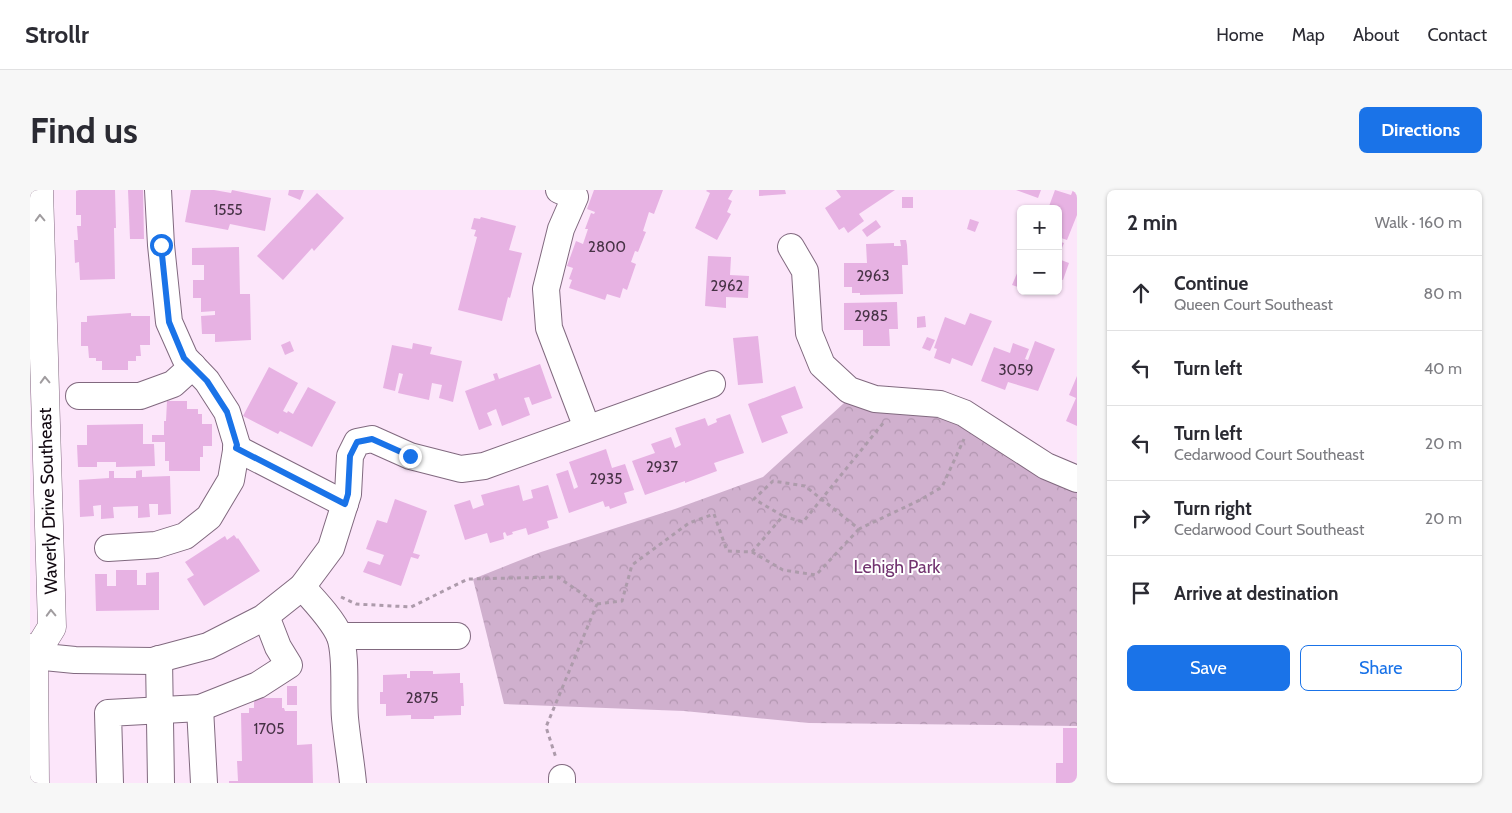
<!DOCTYPE html>
<html lang="en">
<head>
<meta charset="utf-8">
<style>
  body { margin:0; font-family:Cabin,sans-serif; background:#f7f7f7; color:#2b2b33 }
  .controls { position:absolute; right:15px; top:15px; display:grid; overflow:hidden; border-radius:8px; box-shadow:0 1px 4px #0004 }
  .controls button { width:45px; height:45px; display:grid; place-items:center; padding:0; border:0; border-bottom:1px solid #e1e1e2; background:#fff; color:#2b2b33; font:25px sans-serif }
  .stop { position:absolute; width:15px; height:15px; margin:-11px; border:4px solid #1a73e8; border-radius:50%; background:#fff }
  .stop.end { background:#1a73e8; border-color:#fff; box-shadow:0 1px 5px #0008 }
  .list { margin:0; padding:0; list-style:none }
  h2 { display:flex; justify-content:space-between; align-items:center; height:65px; margin:0; padding:0 20px; font-size:21px }
  h2 small { font-size:16px; font-weight:400; color:#7c7c81 }
  .list li { display:grid; grid-template-columns:32px 1fr auto; gap:15px; align-items:center; box-sizing:border-box; height:75px; padding:0 20px; border-top:1px solid #e1e1e2 }
  .list b { display:block; font-size:19px; white-space:nowrap }
  .list p { margin:0; font-size:16px; white-space:nowrap; color:#7c7c81 }
  .list em { font-size:16px; font-style:normal; color:#7c7c81 }
  .actions { display:flex; gap:10px; padding:15px 20px }
  .actions a { flex:1; padding:11px 0; border:1px solid #1a73e8; border-radius:8px; text-align:center; font-size:18px; color:#1a73e8 }
  .actions .main { background:#1a73e8; color:#fff }
  .icon { flex:none; width:28px; height:28px; fill:none; stroke:currentColor; stroke-width:2; stroke-linecap:round; stroke-linejoin:round }
  .map { position:relative; flex:none; width:1047px; height:593px; overflow:hidden; border-radius:8px }
  header { display:flex; align-items:center; gap:30px; box-sizing:border-box; height:70px; padding:0 25px; background:#fff; border-bottom:1px solid #e1e1e2 }
  header strong { font-size:24px }
  nav { display:flex; gap:28px; margin-inline-start:auto; font-size:18px }
  .intro { display:flex; align-items:center; justify-content:space-between; box-sizing:border-box; height:120px; padding:0 30px }
  h1 { margin:0; font-size:35px }
  .button { padding:12px 22px; border-radius:8px; background:#1a73e8; color:#fff; font-size:18px; font-weight:700 }
  main { display:flex; gap:30px; padding:0 30px }
  aside { flex:1; background:#fff; border-radius:8px; box-shadow:0 1px 4px #0004 }
  .map>svg:first-child { display:block }
</style>
</head>
<body>
<header>
<strong>Strollr</strong>
<nav><a>Home</a><a>Map</a><a>About</a><a>Contact</a></nav>
</header>
<div class="intro"><h1>Find us</h1><a class="button">Directions</a></div>
<main>
<div class="map">
<svg width="1047" height="593" viewBox="0 0 1047 593">
  <defs>
    <pattern id="park-crowns" width="20" height="18" patternUnits="userSpaceOnUse" patternTransform="scale(1.25)"><rect width="20" height="18" fill="#d0b0ce"/><path d="M2 6a3 3 0 1 1 6 0M12 15a3 3 0 1 1 6 0" fill="none" stroke="#b296b0"/></pattern>
  </defs>
  <rect width="100%" height="100%" fill="#fce6fa"/>
  <!-- park -->
  <path fill="url(#park-crowns)" d="M825 203 928 228 1047 285V536L779 533 654 521 474 514 443 389 511 362 645 319 733 287Z"/>
  <!-- building -->
  <g fill="#e7b2e3">
    <path d="M49 0H85L86 38H84L85 89 50 90 49 72 45 73 44 50H48L47 36H51V25H46V1Z"/>
    <path d="M98 0H113L114 49H100Z"/>
    <path d="M161 0H184L201 3 202 0 241 8 235 41 200 34 198 40 155 32Z"/>
    <path d="M259 0H274L270 10 258 5Z"/>
    <path d="M564 0H633L624 24 619 22 613 41 616 42 608 62 605 61 601 72 606 74 597 100 593 98 590 108 577 104 575 110 539 98 542 90 539 89 543 78 537 76 546 51 553 54 558 39H555L561 23 564 24 565 22 557 19Z"/>
    <path d="M677 0H703L698 9 702 11 697 22 701 24 687 50 665 38 680 3 676 1Z"/>
    <path d="M729 0H755L756 4 729 6Z"/>
    <path d="M806 0H865L829 24 834 31 818 43 814 37 809 40 795 18 811 7Z"/>
    <path d="M986 0H1011L1008 8Z"/>
    <path d="M1025 0 1041 5 1043 0H1047V25L1037 50 1028 47V19H1018Z"/>
    <path d="M287 3 314 28 284 61 282 58 253 90 227 66Z"/>
    <rect x="872" y="7" width="11" height="11"/>
    <path d="M451 27 486 36 479 60 492 63 480 108 478 107 472 131 428 120 447 47 444 46 446 40 441 39 444 28 450 29Z"/>
    <path d="M940 29 949 32 945 42 937 39Z"/>
    <path d="M846 30 851 37 837 47 832 40Z"/>
    <path d="M870 50H876L877 55 878 75H872L873 104 830 105V103H822V97H814V73H837L836 54 864 53V56H871Z"/>
    <path d="M1028 51 1034 53 1028 68Z"/>
    <path d="M209 57 210 104H220L221 150 185 152V144H172L171 126 185 125V121L171 122V108H163V90H174V75H162V58Z"/>
    <path d="M678 66 701 67 700 85 719 86 718 108 696 107V118L675 116Z"/>
    <path d="M1031 70 1039 73 1033 90 1028 89V78Z"/>
    <path d="M988 81 991 82V98L982 95Z"/>
    <path d="M867 112 868 139H859L860 156H833V140H814V113Z"/>
    <path d="M101 123V126H120V155H110L111 166H106V171H98V180H72V171H66V168H59L58 156H51V132H57V126Z"/>
    <path d="M940 123 962 131 942 176 922 168 920 174 904 168 907 159 904 158 915 127 935 135Z"/>
    <path d="M895 126 896 137 887 138V127Z"/>
    <path d="M728 146 733 193 708 195 703 148Z"/>
    <path d="M897 147 905 150 900 161 892 158Z"/>
    <path d="M260 151 264 161 255 165 251 155Z"/>
    <path d="M1005 151 1025 159 1008 201 978 192 975 200 951 191 964 157 980 163 983 153 999 159 995 169 998 170Z"/>
    <path d="M383 153 402 157 400 164 432 171 423 212 409 208 412 195 402 193 399 210 368 203 373 184 369 183 365 201 353 198 362 155 382 159Z"/>
    <path d="M510 174 522 208 502 215 499 207 494 208 500 225 472 236 466 219 457 223 462 235 449 240 435 201 465 190 463 184 467 183 469 189Z"/>
    <path d="M239 177 268 193 253 221 257 223 258 221 263 224 278 197 306 212 282 257 250 241 248 244 213 226Z"/>
    <path d="M1047 186V236L1036 231 1046 208 1039 205Z"/>
    <path d="M765 196 773 218 751 226 758 243 732 253 718 214Z"/>
    <path d="M137 211H157V219H168V224H172V234H182V256H173V267H170V281H139V271H135V252H122V245H134V231H136Z"/>
    <path d="M700 224 714 263 684 273 687 281 655 293V291L615 305 602 271 625 263 621 254 641 247 645 258 651 255 645 238 675 228 678 236 687 232 686 229Z"/>
    <path d="M113 234V254H124L125 276 86 277V272H67V277H48L47 255H57V235Z"/>
    <path d="M576 259 582 278 595 274 604 300 594 303 597 313 580 319 579 316 575 317 573 311 539 323 526 284 538 280 544 299 548 297 539 272Z"/>
    <path d="M112 280V287L140 286 141 324 128 325V314H119L120 327 108 328V316L83 317 84 328 71 329V315L63 316 64 326 50 327 49 290 79 288V281H84V288H106V281Z"/>
    <path d="M489 295 493 311 503 308 501 300 518 295 528 328 517 331 519 338 498 345 496 338 482 342 483 344 477 346 475 342 473 343 474 349 460 353 457 343 435 350 424 315 440 310 443 319 454 315 451 305Z"/>
    <path d="M365 309 397 321 383 363 390 365 388 369 381 367 371 396 333 382 338 371 350 375 354 365 336 359 347 330 357 333Z"/>
    <path d="M204 345 207 349 208 348 230 381 174 416 157 389 164 385 155 372 195 346 197 350Z"/>
    <path d="M86 380H107V395H116V383L129 382V420L66 421 65 384H77V396H86Z"/>
    <path d="M380 481H403V484L430 483V493H433L434 516H431V525L404 526V529H381V525L356 526V514H350V502H353V485L377 484V488H380Z"/>
    <rect x="257" y="496" width="10" height="19"/>
    <path d="M224 508H252V518H254L255 521H267V555L282 554 283 593H199V591H208L207 571H212L211 523H219V518H224Z"/>
    <path d="M1033 538H1047V593H1026V573H1033Z"/>
  </g>
  <g fill="none" stroke-linecap="round" stroke-linejoin="round">
    <defs>
      <g id="minor">
        <path d="M529 0 545 7 531 39 516 99 519 138 557 238"/>
        <path d="M761 57 775 81 779 143 792 175 819 200 845 209 910 214 934 223 1016 276 1047 289"/>
        <path d="M49 206H110L143 194 163 176"/>
        <path d="M206 258 315 314"/>
        <path d="M78 358 126 355 155 346 179 327 201 290 207 255 197 222 177 191 155 168 139 132 131 55 128 0"/>
        <path d="M272 397C284 410 304 431 310 447 317 466 313 506 315 528 317 550 321 571 323 593"/>
        <path d="M310 446H427"/>
        <path d="M4 466 45 470 122 471 178 456 233 428 272 397 301 358 318 304 320 266 327 252 342 249 380 266 431 279 454 276 682 194"/>
        <path d="M129 469 131 593"/>
        <path d="M170 518 174 593"/>
        <path d="M532 588V593"/>
        <path d="M80 593 78 523 170 518 228 495 259 475 248 457 236 426"/>
      </g>
      <g id="major">
        <path d="M0 458 4 466 5 593"/>
        <path d="M4 466 22 437 9 0"/>
      </g>
    </defs>
    <!-- minor casing -->
    <use href="#minor" stroke="#81697f" stroke-width="28"/>
    <!-- major casing -->
    <use href="#major" stroke="#81697f" stroke-width="29"/>
    <!-- path -->
    <g stroke="#ad9bab" stroke-width="3" stroke-dasharray="4 4" stroke-linecap="butt">
      <path d="M753 326 773 332 854 232"/>
      <path d="M722 362 753 380 786 385 829 339"/>
      <path d="M311 407 326 414 381 417 438 389 528 387 567 414 516 537 526 568"/>
      <path d="M567 414 592 411 602 375 659 333 684 324 697 361 722 362 753 326 724 309 743 291 775 296 829 339 890 310 912 297 934 249"/>
    </g>
    <!-- minor -->
    <use href="#minor" stroke="#fff" stroke-width="26"/>
    <!-- major -->
    <use href="#major" stroke="#fff" stroke-width="28"/>
  </g>
  <!-- one-way arrows -->
  <defs><path id="oneway-chevron" d="M-2-3.5L2.5 0L-2 3.5" fill="none" stroke-width="1.6" stroke-linecap="round" stroke-linejoin="round" transform="scale(1.25)"/></defs>
  <g stroke="#a09c9f">
    <use href="#oneway-chevron" transform="translate(10 28) rotate(-92)"/>
    <use href="#oneway-chevron" transform="translate(15 190) rotate(-92)"/>
    <use href="#oneway-chevron" transform="translate(21 423) rotate(-92)"/>
  </g>
  <g fill="none" stroke-linecap="round" stroke-linejoin="round">
    <!-- route -->
    <path stroke="#1a73e8" stroke-width="6" d="M131 55 139 132 154 168 177 191 197 222 207 255 206 258 315 314 318 304 320 266 327 252 342 249 380 266"/>
  </g>
  <g text-anchor="middle" dominant-baseline="central" stroke-width="4" stroke-linejoin="round" paint-order="stroke">
    <!-- number labels -->
    <g font-size="15" fill="#463245">
      <text x="198" y="20">1555</text>
      <text x="577" y="57">2800</text>
      <text x="843" y="86">2963</text>
      <text x="697" y="96">2962</text>
      <text x="841" y="126">2985</text>
      <text x="986" y="180">3059</text>
      <text x="632" y="277">2937</text>
      <text x="576" y="289">2935</text>
      <text x="392" y="508">2875</text>
      <text x="239" y="539">1705</text>
    </g>
    <!-- street labels -->
    <g font-size="18" fill="#110810" stroke="#fff">
      <text transform="translate(18 311) rotate(-92)">Waverly Drive Southeast</text>
    </g>
    <!-- park labels -->
    <g font-size="18" fill="#723470" stroke="#fff">
      <text x="867" y="377">Lehigh Park</text>
    </g>
  </g>
</svg>
<div class="controls">
<button>+</button>
<button>−</button>
</div>
<div class="stop" style="left:131px;top:55px"></div>
<div class="stop end" style="left:380px;top:266px"></div>
</div>
<aside>
<h2>2 min<small>Walk · 160 m</small></h2>
<ul class="list">
<li><svg class="icon" aria-label="ahead" viewBox="0 0 24 24"><path d="M12 20V5M6 11l6-6 6 6"/></svg><div><b>Continue</b><p>Queen Court Southeast</p></div><em>80 m</em></li>
<li><svg class="icon" aria-label="left" viewBox="0 0 24 24"><path d="M17 20v-9H6M10 6l-5 5 5 5"/></svg><div><b>Turn left</b></div><em>40 m</em></li>
<li><svg class="icon" aria-label="left" viewBox="0 0 24 24"><path d="M17 20v-9H6M10 6l-5 5 5 5"/></svg><div><b>Turn left</b><p>Cedarwood Court Southeast</p></div><em>20 m</em></li>
<li><svg class="icon" aria-label="right" viewBox="0 0 24 24"><path d="M7 20v-9h11M14 6l5 5-5 5"/></svg><div><b>Turn right</b><p>Cedarwood Court Southeast</p></div><em>20 m</em></li>
<li><svg class="icon" aria-label="arrive" viewBox="0 0 24 24"><path d="M6 21V4h12l-3 4 3 4H6"/></svg><div><b>Arrive at destination</b></div></li>
</ul>
<div class="actions"><a class="main">Save</a><a>Share</a></div>
</aside>
</main>
</body>
</html>
